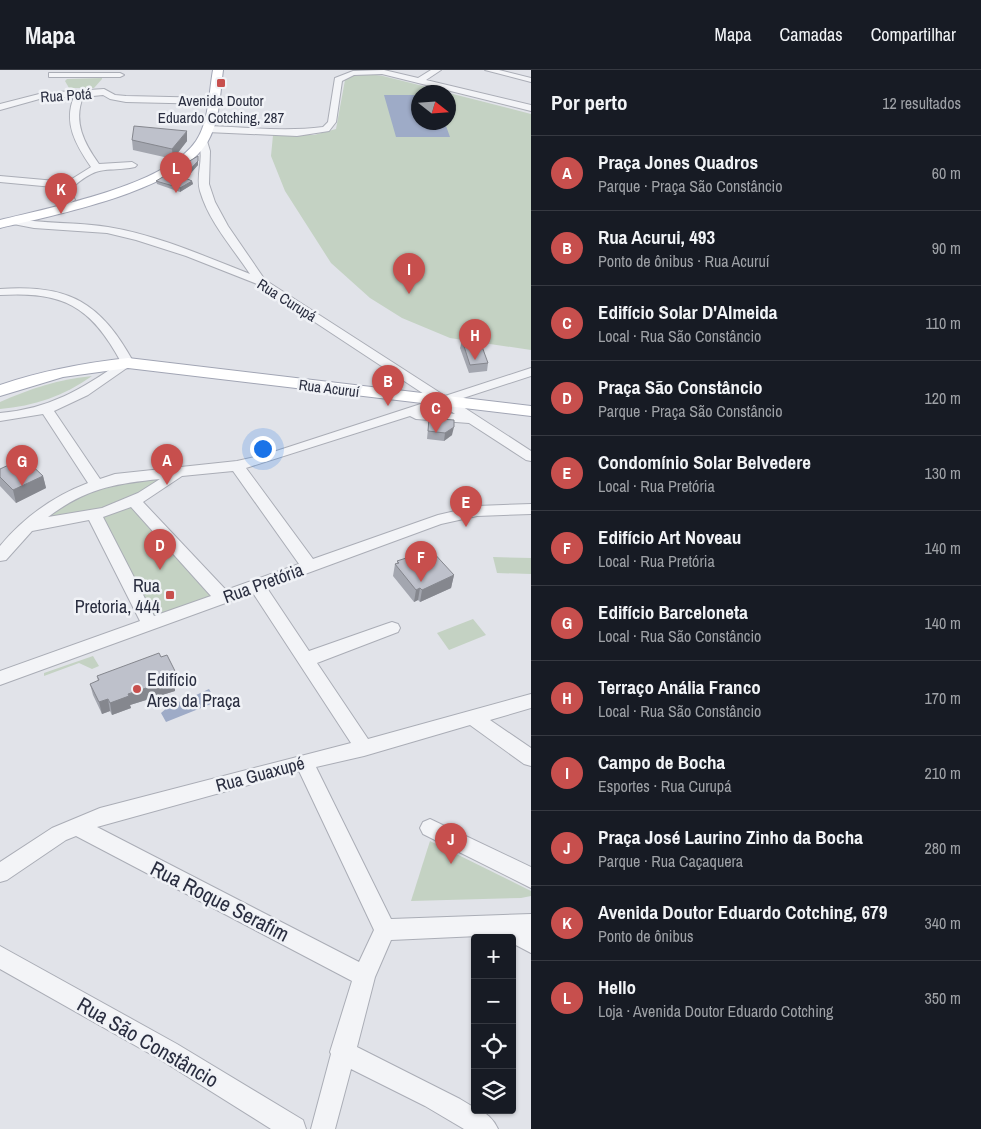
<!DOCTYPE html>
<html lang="pt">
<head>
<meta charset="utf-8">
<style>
  body { margin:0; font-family:"Archivo Narrow",sans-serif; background:#242831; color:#f1f3f6 }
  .controls { position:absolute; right:15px; bottom:15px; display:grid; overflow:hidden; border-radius:5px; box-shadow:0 1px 4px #0004 }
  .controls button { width:45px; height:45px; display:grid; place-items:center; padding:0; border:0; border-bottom:1px solid #363941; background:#171b24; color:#f1f3f6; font:25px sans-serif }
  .compass { position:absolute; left:411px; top:15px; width:45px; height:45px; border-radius:50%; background:#171b24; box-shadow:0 1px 4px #0004; rotate:107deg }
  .you { position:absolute; left:262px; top:378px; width:18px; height:18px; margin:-12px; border:4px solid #fff; border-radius:50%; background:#1a73e8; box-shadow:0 0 0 8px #1a73e833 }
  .badge { display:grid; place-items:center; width:32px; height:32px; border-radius:50%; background:#c74f4d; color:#fff; font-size:16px; font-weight:700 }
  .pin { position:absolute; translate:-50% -41px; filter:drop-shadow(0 1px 2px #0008) }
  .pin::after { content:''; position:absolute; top:26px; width:18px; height:15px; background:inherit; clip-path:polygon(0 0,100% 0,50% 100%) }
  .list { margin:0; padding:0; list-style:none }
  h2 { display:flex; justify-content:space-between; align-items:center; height:65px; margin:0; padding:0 20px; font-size:21px }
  h2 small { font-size:16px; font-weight:400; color:#9ea1a6 }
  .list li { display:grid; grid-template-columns:32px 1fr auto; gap:15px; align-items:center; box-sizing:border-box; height:75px; padding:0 20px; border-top:1px solid #363941 }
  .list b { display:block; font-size:19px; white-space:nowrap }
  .list p { margin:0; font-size:16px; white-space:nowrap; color:#9ea1a6 }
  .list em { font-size:16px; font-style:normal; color:#9ea1a6 }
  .icon { flex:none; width:28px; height:28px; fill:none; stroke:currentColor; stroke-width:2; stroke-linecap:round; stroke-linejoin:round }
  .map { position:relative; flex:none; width:531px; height:1059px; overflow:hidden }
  header { display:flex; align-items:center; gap:30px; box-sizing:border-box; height:70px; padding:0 25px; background:#171b24; border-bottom:1px solid #363941 }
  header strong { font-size:24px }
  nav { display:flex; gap:28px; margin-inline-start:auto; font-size:18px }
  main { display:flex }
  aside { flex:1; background:#171b24 }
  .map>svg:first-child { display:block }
</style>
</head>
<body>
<header>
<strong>Mapa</strong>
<nav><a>Mapa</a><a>Camadas</a><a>Compartilhar</a></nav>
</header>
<main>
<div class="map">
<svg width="531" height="1059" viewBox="0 0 531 1059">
  <rect width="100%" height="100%" fill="#e1e3e9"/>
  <!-- green -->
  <g fill="#c4d2c3">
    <path d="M369 4 383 6 447 22H418V52H448L449 23 531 44V280L450 268 402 248 370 228 331 193 285 121 271 86 273 65H314L336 59 345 10 353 6Z"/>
    <path d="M67 9 102 8V9L94 18H69L65 11Z"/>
    <path d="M92 306C64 326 34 336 0 339V332C29 319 60 309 92 306Z"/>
    <path d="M174 405 104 441 31 455 92 417Z"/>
    <path d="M132 433 217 526 152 549 95 446Z"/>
    <path d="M493 487 531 488V504L497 503Z"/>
    <path d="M473 549 486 565 449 580 437 563Z"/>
    <path d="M93 586 99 596 92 599 79 593 44 606V603Z"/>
    <path d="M430 771 531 821V826L521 828 411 831Z"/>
  </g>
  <!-- water -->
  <g fill="#9eabc7">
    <path d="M384 25H418V52L445 53 450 67H396Z"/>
    <path d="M209 619 216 632 166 652 161 643 175 631 181 632Z"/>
  </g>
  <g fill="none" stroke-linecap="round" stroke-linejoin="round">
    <defs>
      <g id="minor">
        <path d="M384 0 418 8 431 0H441L426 10 531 35V41L382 4 354 5 342 11 336 52 329 61 297 66 207 62 203 59 207 56C246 57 284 62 323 57L328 52 335 8 353 1Z"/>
        <path d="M485 0H499L531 8V12Z"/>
        <path d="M49 3H120L124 5 120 7H49Z"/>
        <path d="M104 19 115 25 126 26 213 28 217 31 213 34 126 32 110 29 103 25 83 27C73 52 84 73 99 94L132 92 137 95 135 97C106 103 101 93 74 116L73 126 75 130 70 133 66 132 63 126 64 118 0 112V106L67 112 91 97C76 75 63 53 74 27L43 28 0 40V34L43 23Z"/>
        <path d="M202 68 207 71 210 81 209 114 215 132 228 156 265 210 445 326 531 298V306L454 331 531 381V391L526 390 469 353 416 349 410 346 246 398 313 489 438 445 477 436 531 434V444L477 446 441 454 267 518 309 581 386 554 392 552 398 554 400 558 398 562 317 593 368 669 531 624V638L490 650 531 678V696L524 694 470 655 364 686 316 697 391 849 531 844V883L512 873V868H503L500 865 391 870 375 907 357 977 460 1029 475 1038V1040C486 1041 494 1050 498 1059H464L425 1036 351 999 335 1059H311L331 984 330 982 352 911 76 766 66 770 7 810 0 812V792L52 758 100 738 351 673 253 523 0 615V601L140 551 89 450 32 461 6 490 0 491V476C24 447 54 426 88 413L43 344 0 351V343C49 339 82 319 121 292 91 236 63 221 0 225V219C70 214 101 233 134 293L88 325 54 341 100 409 115 404 237 391 264 385 433 330 257 214 186 186 136 170 107 163 34 158 8 153 7 151 12 148C44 154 76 152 108 157 157 165 204 186 250 204 232 177 209 152 200 121 195 104 206 86 197 71ZM442 335 455 344 425 341ZM233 401 299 494 226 520 143 432 182 406ZM160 409 138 423 102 438 48 447C87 418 113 414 160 409ZM131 437 211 526 154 546 103 447ZM299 701 374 860 359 892 97 757Z"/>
        <path d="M430 749 531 797V818L423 764 420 758 423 752Z"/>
        <path d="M0 876 177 974 303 1050 306 1059H271L161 990 0 899Z"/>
      </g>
      <g id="major">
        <path d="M213 0H223C220 23 220 50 208 71 180 121 54 145 0 158V150C52 137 165 116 196 71 209 52 209 22 213 0Z"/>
        <path d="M128 288 531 336V346L128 298 63 307 0 326V315C41 301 84 293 128 288Z"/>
      </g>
    </defs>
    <!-- minor casing -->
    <use href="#minor" stroke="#aaadb6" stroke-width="2"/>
    <!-- major casing -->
    <use href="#major" stroke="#a1a5b4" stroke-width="2"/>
    <!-- minor -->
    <use href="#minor" fill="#f3f4f7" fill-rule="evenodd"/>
    <!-- major -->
    <use href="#major" fill="#fff" fill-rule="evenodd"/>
  </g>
  <!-- wall -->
  <g fill="#a3a6af">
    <path d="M132 70 187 71 173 89 133 80Z"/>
    <path d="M198 86V95L186 108 192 111 193 114 180 122 157 114 156 111Z"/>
    <path d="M462 270 488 293 487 301 469 303 460 278Z"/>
    <path d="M429 348 452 365 444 371 427 369Z"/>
    <path d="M0 399 43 406 46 418 16 433 0 416Z"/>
    <path d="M397 491 454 505 451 518 420 532 418 530 414 532 393 506 395 494 397 493Z"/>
    <path d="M161 587 177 615 175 616V621L130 635 131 638 112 645 110 641 102 644 93 625 90 614 98 611 97 606Z"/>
  </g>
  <!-- shaded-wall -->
  <g fill="#85878e">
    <path d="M187 61V71L173 89 172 79Z"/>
    <path d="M198 86V95L184 111 183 107Z"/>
    <path d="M192 111 193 114 180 122V118Z"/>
    <path d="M454 357 452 365 444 371 445 363Z"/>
    <path d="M43 406 46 418 16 433 13 420Z"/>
    <path d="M454 505 451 518 420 532 422 520Z"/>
    <path d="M420 518 418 530 414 532 416 520Z"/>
    <path d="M176 603 177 615 175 616V621L130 635 131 638 112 645 110 633 128 624Z"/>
    <path d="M108 629 110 641 102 644 99 632Z"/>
  </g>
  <!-- building -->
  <g fill="#bec1cb" stroke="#85878e">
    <path d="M134 56 187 61 172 79 132 70Z"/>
    <path d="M198 86V91L183 107 192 111 180 118 156 111Z"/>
    <path d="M462 270 480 271 488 293 470 295Z"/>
    <path d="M429 348 454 350V357L445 363 428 361Z"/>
    <path d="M24 388 43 406 13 420 0 407V399Z"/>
    <path d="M431 480 454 505 422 520 420 518 416 520 395 494 399 493 397 491Z"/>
    <path d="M159 583 161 587 167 585 176 603 172 604 174 609 128 624 129 626 110 633 108 629 99 632 90 614 99 610 97 606Z"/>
  </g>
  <!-- markers -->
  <g fill="#c74f4d" stroke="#f0f2f6" stroke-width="2">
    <rect x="216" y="8" width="10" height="10" rx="2.5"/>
    <rect x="165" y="520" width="10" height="10" rx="2.5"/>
    <circle cx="137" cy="619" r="5"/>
  </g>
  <g text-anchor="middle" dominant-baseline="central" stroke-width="5" stroke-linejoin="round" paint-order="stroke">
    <!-- far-street labels -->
    <g font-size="15" fill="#2a2e40" stroke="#f0f2f6">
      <text transform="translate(66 25) rotate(-4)">Rua Potá</text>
      <text transform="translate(287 230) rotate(32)">Rua Curupá</text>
      <text transform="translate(329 318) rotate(7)">Rua Acuruí</text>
    </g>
    <!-- far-poi labels -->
    <g font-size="15" fill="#2a2e40" stroke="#f0f2f6">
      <text x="221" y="30">Avenida Doutor<tspan x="221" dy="17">Eduardo Cotching, 287</tspan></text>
    </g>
    <!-- street labels -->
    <g font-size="18" fill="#2a2e40" stroke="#f0f2f6">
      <text transform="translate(263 513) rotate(-20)">Rua Pretória</text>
      <text transform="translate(260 704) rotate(-15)">Rua Guaxupé</text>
    </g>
    <!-- poi labels -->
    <g font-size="18" fill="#2a2e40" stroke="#f0f2f6" text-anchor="end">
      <text x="160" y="515">Rua<tspan x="160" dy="21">Pretoria, 444</tspan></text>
      <text x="147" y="609" text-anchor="start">Edifício<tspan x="147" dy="21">Ares da Praça</tspan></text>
    </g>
    <!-- near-street labels -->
    <g font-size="21" fill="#2a2e40" stroke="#f0f2f6">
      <text transform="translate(220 831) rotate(27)">Rua Roque Serafim</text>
      <text transform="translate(148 972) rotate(30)">Rua São Constâncio</text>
    </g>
  </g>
</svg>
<div class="controls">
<button>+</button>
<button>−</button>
<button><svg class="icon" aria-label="locate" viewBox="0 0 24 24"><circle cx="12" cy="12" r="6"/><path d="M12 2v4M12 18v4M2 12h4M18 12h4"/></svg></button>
<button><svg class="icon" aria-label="layers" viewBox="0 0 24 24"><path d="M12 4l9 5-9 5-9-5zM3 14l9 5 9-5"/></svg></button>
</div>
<svg class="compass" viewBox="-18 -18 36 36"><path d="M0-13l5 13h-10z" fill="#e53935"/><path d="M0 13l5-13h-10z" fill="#9ea1a6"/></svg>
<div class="you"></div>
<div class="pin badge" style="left:167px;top:415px">A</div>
<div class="pin badge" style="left:388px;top:336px">B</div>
<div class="pin badge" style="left:436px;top:363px">C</div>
<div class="pin badge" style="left:160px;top:500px">D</div>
<div class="pin badge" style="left:466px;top:457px">E</div>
<div class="pin badge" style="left:421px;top:512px">F</div>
<div class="pin badge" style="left:22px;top:416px">G</div>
<div class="pin badge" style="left:475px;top:290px">H</div>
<div class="pin badge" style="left:409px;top:224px">I</div>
<div class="pin badge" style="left:451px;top:794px">J</div>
<div class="pin badge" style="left:61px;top:144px">K</div>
<div class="pin badge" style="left:176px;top:123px">L</div>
</div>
<aside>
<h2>Por perto<small>12 resultados</small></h2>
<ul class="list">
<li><span class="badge">A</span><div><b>Praça Jones Quadros</b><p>Parque · Praça São Constâncio</p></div><em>60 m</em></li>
<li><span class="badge">B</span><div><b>Rua Acurui, 493</b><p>Ponto de ônibus · Rua Acuruí</p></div><em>90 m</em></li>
<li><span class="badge">C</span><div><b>Edifício Solar D'Almeida</b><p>Local · Rua São Constâncio</p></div><em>110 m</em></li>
<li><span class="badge">D</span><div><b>Praça São Constâncio</b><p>Parque · Praça São Constâncio</p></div><em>120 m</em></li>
<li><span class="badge">E</span><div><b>Condomínio Solar Belvedere</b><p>Local · Rua Pretória</p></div><em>130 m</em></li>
<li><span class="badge">F</span><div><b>Edifício Art Noveau</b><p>Local · Rua Pretória</p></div><em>140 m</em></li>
<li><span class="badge">G</span><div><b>Edifício Barceloneta</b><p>Local · Rua São Constâncio</p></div><em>140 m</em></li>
<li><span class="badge">H</span><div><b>Terraço Anália Franco</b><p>Local · Rua São Constâncio</p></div><em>170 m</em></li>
<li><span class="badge">I</span><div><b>Campo de Bocha</b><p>Esportes · Rua Curupá</p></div><em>210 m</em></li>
<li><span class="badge">J</span><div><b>Praça José Laurino Zinho da Bocha</b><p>Parque · Rua Caçaquera</p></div><em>280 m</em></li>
<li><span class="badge">K</span><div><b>Avenida Doutor Eduardo Cotching, 679</b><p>Ponto de ônibus</p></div><em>340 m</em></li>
<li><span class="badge">L</span><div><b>Hello</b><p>Loja · Avenida Doutor Eduardo Cotching</p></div><em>350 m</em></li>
</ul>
</aside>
</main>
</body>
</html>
